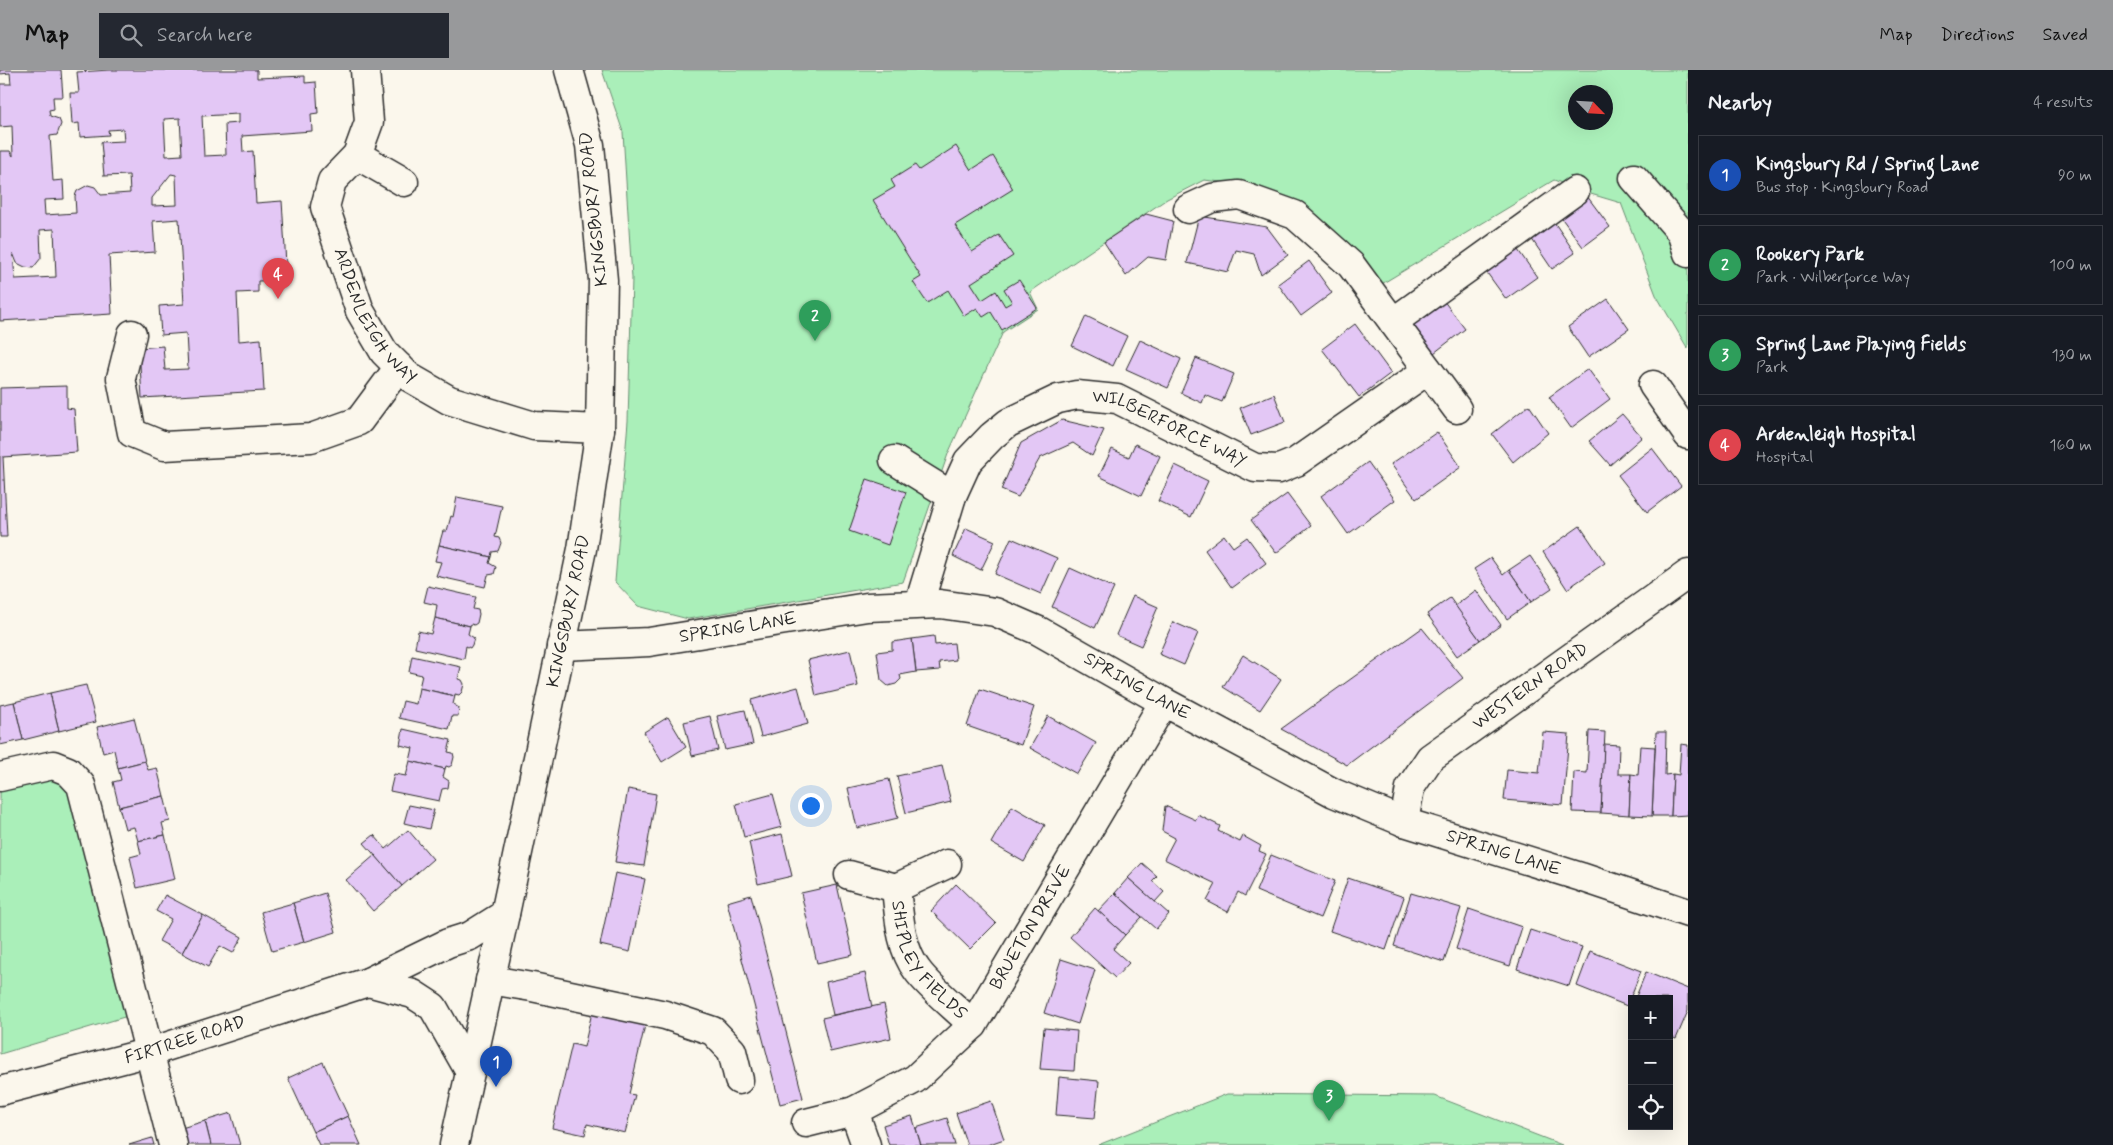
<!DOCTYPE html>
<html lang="en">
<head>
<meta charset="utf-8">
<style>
  body { margin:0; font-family:Mynerve,sans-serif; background:#242831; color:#f1f3f6 }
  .controls { position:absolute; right:15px; bottom:15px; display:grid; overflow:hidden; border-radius:0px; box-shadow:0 5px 20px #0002 }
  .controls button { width:45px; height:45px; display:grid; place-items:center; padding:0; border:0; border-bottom:1px solid #363941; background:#171b24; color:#f1f3f6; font:25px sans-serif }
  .compass { position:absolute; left:1568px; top:15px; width:45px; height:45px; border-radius:50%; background:#171b24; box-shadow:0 5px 20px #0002; rotate:115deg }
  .you { position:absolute; left:810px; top:735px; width:18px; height:18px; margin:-12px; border:4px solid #fff; border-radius:50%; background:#1a73e8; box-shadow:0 0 0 8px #1a73e833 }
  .badge { display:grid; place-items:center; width:32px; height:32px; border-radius:50%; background:#98999b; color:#fff; font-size:16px; font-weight:700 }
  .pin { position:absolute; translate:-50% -41px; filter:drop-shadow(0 1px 2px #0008) }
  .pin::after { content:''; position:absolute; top:26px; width:18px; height:15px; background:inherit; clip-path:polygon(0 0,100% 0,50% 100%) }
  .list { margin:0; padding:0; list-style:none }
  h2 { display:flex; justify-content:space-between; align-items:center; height:65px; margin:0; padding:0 20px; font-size:21px }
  h2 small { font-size:16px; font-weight:400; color:#9ea1a6 }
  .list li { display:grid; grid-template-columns:32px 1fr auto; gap:15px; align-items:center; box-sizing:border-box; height:80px; margin:0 10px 10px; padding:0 10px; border:1px solid #363941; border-radius:0px }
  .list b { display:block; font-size:19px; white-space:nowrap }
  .list p { margin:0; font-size:16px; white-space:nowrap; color:#9ea1a6 }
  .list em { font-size:16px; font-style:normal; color:#9ea1a6 }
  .icon { flex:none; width:28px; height:28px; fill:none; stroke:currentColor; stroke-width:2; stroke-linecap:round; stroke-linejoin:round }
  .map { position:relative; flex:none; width:1688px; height:1075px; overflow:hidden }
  header { display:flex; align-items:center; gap:30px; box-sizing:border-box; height:70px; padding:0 25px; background:#98999b; color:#111 }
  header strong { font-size:24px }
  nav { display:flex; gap:28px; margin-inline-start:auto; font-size:18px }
  .search { width:350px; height:45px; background:#242831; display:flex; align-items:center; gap:12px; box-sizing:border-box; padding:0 18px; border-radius:0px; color:#9ea1a6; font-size:19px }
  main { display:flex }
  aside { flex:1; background:#171b24 }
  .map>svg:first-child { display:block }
</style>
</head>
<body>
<header>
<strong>Map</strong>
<div class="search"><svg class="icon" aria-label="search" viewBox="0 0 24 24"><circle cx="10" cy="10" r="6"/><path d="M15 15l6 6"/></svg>Search here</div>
<nav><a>Map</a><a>Directions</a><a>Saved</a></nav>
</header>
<main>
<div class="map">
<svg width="1688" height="1075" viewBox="0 0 1688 1075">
  <rect width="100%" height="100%" fill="#fbf7ec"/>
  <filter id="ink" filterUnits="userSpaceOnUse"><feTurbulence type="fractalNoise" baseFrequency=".02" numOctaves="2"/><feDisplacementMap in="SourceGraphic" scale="10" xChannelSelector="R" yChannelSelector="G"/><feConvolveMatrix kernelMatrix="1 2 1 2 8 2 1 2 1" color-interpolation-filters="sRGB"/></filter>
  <g filter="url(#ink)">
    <!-- green -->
    <g fill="#aaefb9" stroke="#6a8d72" fill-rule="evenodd">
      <path d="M602 0H1688V279L1656 225 1621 133 1584 122 1554 110 1380 215 1295 130 1248 115 1204 110 1167 129 1030 222 1038 239 1003 262 948 384 903 512 688 549 638 536 615 512 628 351 632 208 623 62ZM1576 22H1606V52H1576Z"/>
      <path d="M65 707 131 945 0 984V714Z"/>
      <path d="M1227 1024 1435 1026 1562 1075H1098Z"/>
    </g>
    <!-- building -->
    <g fill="#e3c7f5" stroke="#2b2b2b" fill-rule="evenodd">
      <path d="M0 0H61L63 27H53L54 39 49 40 50 46 59 49 61 54 57 65 50 66 53 111 63 110 64 129 44 130 45 145 76 143 75 126 77 121 88 115 95 117 101 125 130 123 129 105 104 106 101 72 124 71 123 59 108 60 109 65 80 67 79 53 72 54 70 23H79L77 2 110 0H257V8L305 6V13L316 12 318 43 311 44 312 61 242 66 243 82 253 81 256 133 282 131 286 194 282 193 283 210 258 211V222L237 223 239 271 261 269 264 321 142 328 139 278 163 276 165 300 188 299 186 263 161 265 159 236 184 234 179 149 153 151 155 182 109 185 112 244 0 251V81H10L13 86 12 56 0 57V14H11L10 3 0 4ZM238 44V53L225 54 226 85 204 86 202 46ZM180 48 182 85 166 86 164 49ZM171 104 176 105 177 135 152 136V128ZM54 159 56 207 15 209 13 183 17 193 25 197 33 198 41 188 40 160Z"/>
      <path d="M956 76 971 100 993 86 1013 119 955 155 972 182 999 165 1013 186 971 213 982 230 996 221 1005 236 1012 232 1004 219 1019 210 1037 238 1002 260 991 242 983 247 977 238 964 246 948 220 927 233 913 212 921 207 873 130 895 117 891 110 915 95 919 100Z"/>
      <path d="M1584 122 1610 157 1583 177 1557 142Z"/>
      <path d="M1146 144 1173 151 1166 190 1148 187 1126 206 1104 172Z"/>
      <path d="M1199 146 1267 157 1288 185 1261 205 1254 184 1236 180 1228 202 1187 193Z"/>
      <path d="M1550 146 1575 183 1552 199 1527 162Z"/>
      <path d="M1513 173 1537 207 1506 229 1482 196Z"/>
      <path d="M1309 191 1332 223 1301 246 1278 214Z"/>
      <path d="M1440 226 1465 259 1434 283 1409 250Z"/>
      <path d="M1608 229 1629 259 1588 287 1568 257Z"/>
      <path d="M1086 246 1127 266 1113 296 1072 276Z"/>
      <path d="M1355 254 1391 303 1359 327 1322 279Z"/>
      <path d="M1140 270 1181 289 1168 318 1126 299Z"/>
      <path d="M1196 288 1234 304 1222 332 1205 325 1202 333 1181 323Z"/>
      <path d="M1588 299 1610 329 1571 358 1549 327Z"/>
      <path d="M67 316V338L74 339 77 382 3 387 7 467H0V318Z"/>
      <path d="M1274 324 1285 352 1251 365 1240 338Z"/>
      <path d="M1529 335 1548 363 1513 392 1492 364Z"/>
      <path d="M1622 344 1642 367 1610 395 1589 371Z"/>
      <path d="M1062 350 1104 360 1092 386 1073 373 1040 388 1018 427 1001 420 1021 373Z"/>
      <path d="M1437 362 1461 397 1416 429 1391 394Z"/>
      <path d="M1135 374 1160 386 1141 426 1099 406 1112 379 1129 387Z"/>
      <path d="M1652 378 1681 416 1647 442 1618 405Z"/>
      <path d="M1368 392 1395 430 1348 464 1321 426Z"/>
      <path d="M1175 395 1208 411 1191 447 1158 431Z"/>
      <path d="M867 409 906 422 888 475 849 461Z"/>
      <path d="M1287 424 1311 456 1276 483 1251 450Z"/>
      <path d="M457 427 502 436 495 467 499 468 501 473 498 481 492 482 491 487 439 475 443 461H447L451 446 453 447Z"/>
      <path d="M1580 456 1605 493 1567 519 1543 482Z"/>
      <path d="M966 458 995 471 981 500 953 486Z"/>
      <path d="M1224 465 1233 477 1247 467 1266 493 1232 518 1205 480Z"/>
      <path d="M1011 468 1057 488 1041 524 995 504Z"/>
      <path d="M439 475 491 487 489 493 496 497 494 504 488 505 485 517 436 506 441 492 435 491Z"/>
      <path d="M1530 486 1552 518 1531 532 1509 500Z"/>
      <path d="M1491 488 1503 505 1509 500 1531 532 1507 549 1474 499Z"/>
      <path d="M1070 498 1114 518 1095 558 1052 537Z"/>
      <path d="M428 516 476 527 473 539 478 540 479 544 477 553 474 555 471 554 470 556 435 548 437 535 424 532Z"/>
      <path d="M1476 520 1501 555 1480 570 1455 536Z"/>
      <path d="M1133 526 1158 537 1141 576 1116 565Z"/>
      <path d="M1450 528 1480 570 1457 586 1427 544Z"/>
      <path d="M435 548 470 556 468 564 474 568 472 575 470 578 466 576 464 589 415 578 418 561 431 564Z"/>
      <path d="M1173 552 1198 563 1184 595 1159 584Z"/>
      <path d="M1422 558 1463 608 1347 695 1281 659Z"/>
      <path d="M934 566 935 575 954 573 956 590 939 592 940 600 916 602 912 569Z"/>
      <path d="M912 569 916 602 900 605 901 609 896 614 888 616 881 610 877 582 892 580V572Z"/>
      <path d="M850 580 858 616 816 626 808 590Z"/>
      <path d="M1243 585 1281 609 1260 640 1223 617Z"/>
      <path d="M412 586 461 597 458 609 462 610 464 614 462 622 459 625 455 624V626L419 618 422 605 409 602Z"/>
      <path d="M86 615 96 652 59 661 50 623Z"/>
      <path d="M798 617 808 654 761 667 751 630Z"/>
      <path d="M419 618 455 626 453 634 459 638 458 646H452L449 659 399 648 403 631 416 634Z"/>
      <path d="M980 619 1034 637 1021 675 967 656Z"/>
      <path d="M50 623 59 661 23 670 14 632Z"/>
      <path d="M14 632 23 670 0 675V635Z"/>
      <path d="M745 640 753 674 725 680 717 646Z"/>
      <path d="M710 646 718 680 692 686 684 652Z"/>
      <path d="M1048 646 1096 673 1077 704 1030 678Z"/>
      <path d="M668 647 686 677 662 692 644 662Z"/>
      <path d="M134 648 145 691 118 698 114 680 103 683 97 657Z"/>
      <path d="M403 659 451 670 448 682 453 683 454 687 452 695 449 697 446 696 445 699 410 691 413 678 400 675Z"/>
      <path d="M1589 661 1605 662 1601 743 1572 742 1574 702 1587 703Z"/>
      <path d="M1543 662 1569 664 1563 735 1504 730 1507 700 1539 703Z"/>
      <path d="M1656 662H1666L1665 705 1673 704 1671 746H1652Z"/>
      <path d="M1604 674 1619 675 1618 704H1631L1629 745 1601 743Z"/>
      <path d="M1681 674 1688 675V745L1671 746 1673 704 1679 705Z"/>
      <path d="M1640 676 1655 677 1652 746 1629 745 1631 704 1638 705Z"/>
      <path d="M145 691 148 700 157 698 164 726 119 737 113 712 121 710 118 698Z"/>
      <path d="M410 691 445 699 443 707 449 711 448 718 442 719 439 731 390 721 394 704 406 706Z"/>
      <path d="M942 696 951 732 906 743 897 706Z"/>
      <path d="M889 709 898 748 857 758 848 718Z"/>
      <path d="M628 719 656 724 644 796 615 792Z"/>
      <path d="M773 724 782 757 744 767 736 734Z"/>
      <path d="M164 726 170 751 162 753 165 765 138 771 134 757 125 759 119 737Z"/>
      <path d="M409 735 434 740 429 759 404 753Z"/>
      <path d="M1012 736 1045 755 1024 792 991 773Z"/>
      <path d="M1165 736 1196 750 1198 745 1220 756 1218 761 1240 772 1243 766 1261 776 1259 781 1266 784 1245 826 1238 822 1228 842 1207 831 1216 814 1164 789 1175 768 1162 761Z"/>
      <path d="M408 760 433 789 402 816 364 773 374 765 386 779Z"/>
      <path d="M782 764 792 806 758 814 749 772Z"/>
      <path d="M165 765 175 809 137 818 130 787 141 784 138 771Z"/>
      <path d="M375 785 402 816 373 841 346 810Z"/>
      <path d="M1271 785 1335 811 1320 848 1256 821Z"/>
      <path d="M1142 793 1157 806 1152 811 1164 822 1155 832 1128 808Z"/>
      <path d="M615 803 645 809 630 882 600 875Z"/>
      <path d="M1128 808 1169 844 1156 859 1115 823Z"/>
      <path d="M1348 808 1404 827 1386 880 1330 861Z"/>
      <path d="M956 814 996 853 970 879 931 841Z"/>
      <path d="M837 815 853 885 817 893 801 823Z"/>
      <path d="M325 823 336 862 304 872 293 833Z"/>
      <path d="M1115 823 1142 847 1125 865 1098 841Z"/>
      <path d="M1411 823 1461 838 1444 892 1394 876Z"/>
      <path d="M165 825 203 845 182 883 159 871 171 849 156 841Z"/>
      <path d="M751 825 803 1028 780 1034 727 832Z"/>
      <path d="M293 833 304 872 272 881 261 842Z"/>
      <path d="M1095 838 1125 865 1113 879 1129 893 1115 908 1070 867Z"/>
      <path d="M1469 839 1522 857 1510 896 1456 879Z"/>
      <path d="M203 845 242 867 233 883 220 876 208 897 182 883Z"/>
      <path d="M1530 860 1582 877 1569 916 1517 899Z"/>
      <path d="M1590 881 1641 901 1627 936 1577 916Z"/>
      <path d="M1061 889 1095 900 1078 954 1044 943Z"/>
      <path d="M1646 902 1688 919V941L1676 969 1669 966V929H1635Z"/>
      <path d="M865 903 872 937 833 945 826 912Z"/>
      <path d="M884 934 891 968 830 982 822 948Z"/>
      <path d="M593 938 646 951 629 1024 635 1025 625 1063 587 1054 585 1065 552 1058 572 974 584 977Z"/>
      <path d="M1044 958 1077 961 1074 1001 1040 999Z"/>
      <path d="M323 992 348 1046 313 1062 288 1008Z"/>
      <path d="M1059 1007 1099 1011 1095 1048 1056 1045Z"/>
      <path d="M991 1031 1004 1069 987 1075H967L956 1043Z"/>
      <path d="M231 1043 240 1075H211L205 1051Z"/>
      <path d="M348 1046 361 1075H319L313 1062Z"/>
      <path d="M912 1046 921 1075H889L883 1055Z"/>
      <path d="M947 1048 955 1075H921L916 1058Z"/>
      <path d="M205 1051 211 1075H183L178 1059Z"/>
      <path d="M152 1068 154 1075H129Z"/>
    </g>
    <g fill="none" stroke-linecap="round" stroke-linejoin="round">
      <defs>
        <g id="minor">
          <path id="s1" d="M365 0 369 52 357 85 332 111 325 137 360 241 384 282 409 307 449 330 534 356 600 359"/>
          <path d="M357 85 404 112"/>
          <path d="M1634 108 1681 162 1688 183"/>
          <path d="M1188 139 1212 128 1239 125 1295 145 1351 195 1457 339"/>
          <path d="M1393 252 1575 121"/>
          <path d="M132 264 121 308 132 363 164 376 311 368 359 351 399 297"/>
          <path d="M1653 315 1688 365"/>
          <path d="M894 390 952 426"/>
          <path id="s2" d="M919 534 952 426 968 391 992 366 1008 353 1058 329 1077 325 1117 329 1255 398 1279 399 1296 392 1428 300"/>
          <path id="s3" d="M561 576 649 572 867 537 940 534 995 542 1039 561 1164 632 1334 723 1404 752 1581 807 1688 843"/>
          <path d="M0 707 53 695 68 701 81 715 173 1075"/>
          <path id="s4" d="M1404 752 1410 718 1430 688 1688 504"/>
          <path id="s5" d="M849 805 896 818C899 844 900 878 917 900 930 918 957 939 973 955"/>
          <path d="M896 818 947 794"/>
          <path d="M490 910 532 917 665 945 713 961 732 981 739 1010"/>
          <path d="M368 912 413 924 433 937 470 1002"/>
          <path id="s6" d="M0 1021 150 982 368 912 448 873 470 866 505 844"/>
          <path d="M854 1041 866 1075"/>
          <path id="s7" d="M806 1053 854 1041 915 1009 973 955 1164 632"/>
          <path id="s8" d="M454 1075 505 844 582 479 600 359 603 210 590 75 569 0"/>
        </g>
      </defs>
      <!-- minor casing -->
      <use href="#minor" stroke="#2b2b2b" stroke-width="31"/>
      <!-- minor -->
      <use href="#minor" stroke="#fbf7ec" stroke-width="28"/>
    </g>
  </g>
  <g text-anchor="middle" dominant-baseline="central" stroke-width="4" stroke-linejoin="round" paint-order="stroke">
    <!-- street labels -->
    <g font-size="18" fill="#2b2b2b" stroke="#fbf7ec">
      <text transform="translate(594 139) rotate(-96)">KINGSBURY ROAD</text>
      <text stroke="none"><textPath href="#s1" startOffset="272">ARDENLEIGH WAY</textPath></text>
      <text stroke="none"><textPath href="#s2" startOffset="381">WILBERFORCE WAY</textPath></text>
      <text stroke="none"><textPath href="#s8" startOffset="546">KINGSBURY ROAD</textPath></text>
      <text stroke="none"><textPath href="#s3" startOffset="178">SPRING LANE</textPath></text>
      <text stroke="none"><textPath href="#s3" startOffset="598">SPRING LANE</textPath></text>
      <text stroke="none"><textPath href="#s4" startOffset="194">WESTERN ROAD</textPath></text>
      <text stroke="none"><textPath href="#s3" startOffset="1002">SPRING LANE</textPath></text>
      <text stroke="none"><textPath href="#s7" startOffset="311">BRUETON DRIVE</textPath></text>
      <text stroke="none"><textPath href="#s5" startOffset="131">SHIPLEY FIELDS</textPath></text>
      <text stroke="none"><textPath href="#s6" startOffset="192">FIRTREE ROAD</textPath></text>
    </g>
  </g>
</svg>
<div class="controls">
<button>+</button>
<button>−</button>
<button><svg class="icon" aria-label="locate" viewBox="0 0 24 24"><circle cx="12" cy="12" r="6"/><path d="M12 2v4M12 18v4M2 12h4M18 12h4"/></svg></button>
</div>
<svg class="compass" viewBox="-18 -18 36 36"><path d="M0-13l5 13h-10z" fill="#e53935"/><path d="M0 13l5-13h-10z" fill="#9ea1a6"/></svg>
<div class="you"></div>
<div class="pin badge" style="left:496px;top:1017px;background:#1a4fb4">1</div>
<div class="pin badge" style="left:815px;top:271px;background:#2e9e5b">2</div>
<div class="pin badge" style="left:1329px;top:1051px;background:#2e9e5b">3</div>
<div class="pin badge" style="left:278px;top:229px;background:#e0444e">4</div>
</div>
<aside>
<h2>Nearby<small>4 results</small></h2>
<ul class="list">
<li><span class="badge" style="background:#1a4fb4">1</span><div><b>Kingsbury Rd / Spring Lane</b><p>Bus stop · Kingsbury Road</p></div><em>90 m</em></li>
<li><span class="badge" style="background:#2e9e5b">2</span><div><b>Rookery Park</b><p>Park · Wilberforce Way</p></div><em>100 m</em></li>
<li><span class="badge" style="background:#2e9e5b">3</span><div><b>Spring Lane Playing Fields</b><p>Park</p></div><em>130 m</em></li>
<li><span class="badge" style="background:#e0444e">4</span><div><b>Ardenleigh Hospital</b><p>Hospital</p></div><em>160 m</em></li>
</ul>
</aside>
</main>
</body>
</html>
